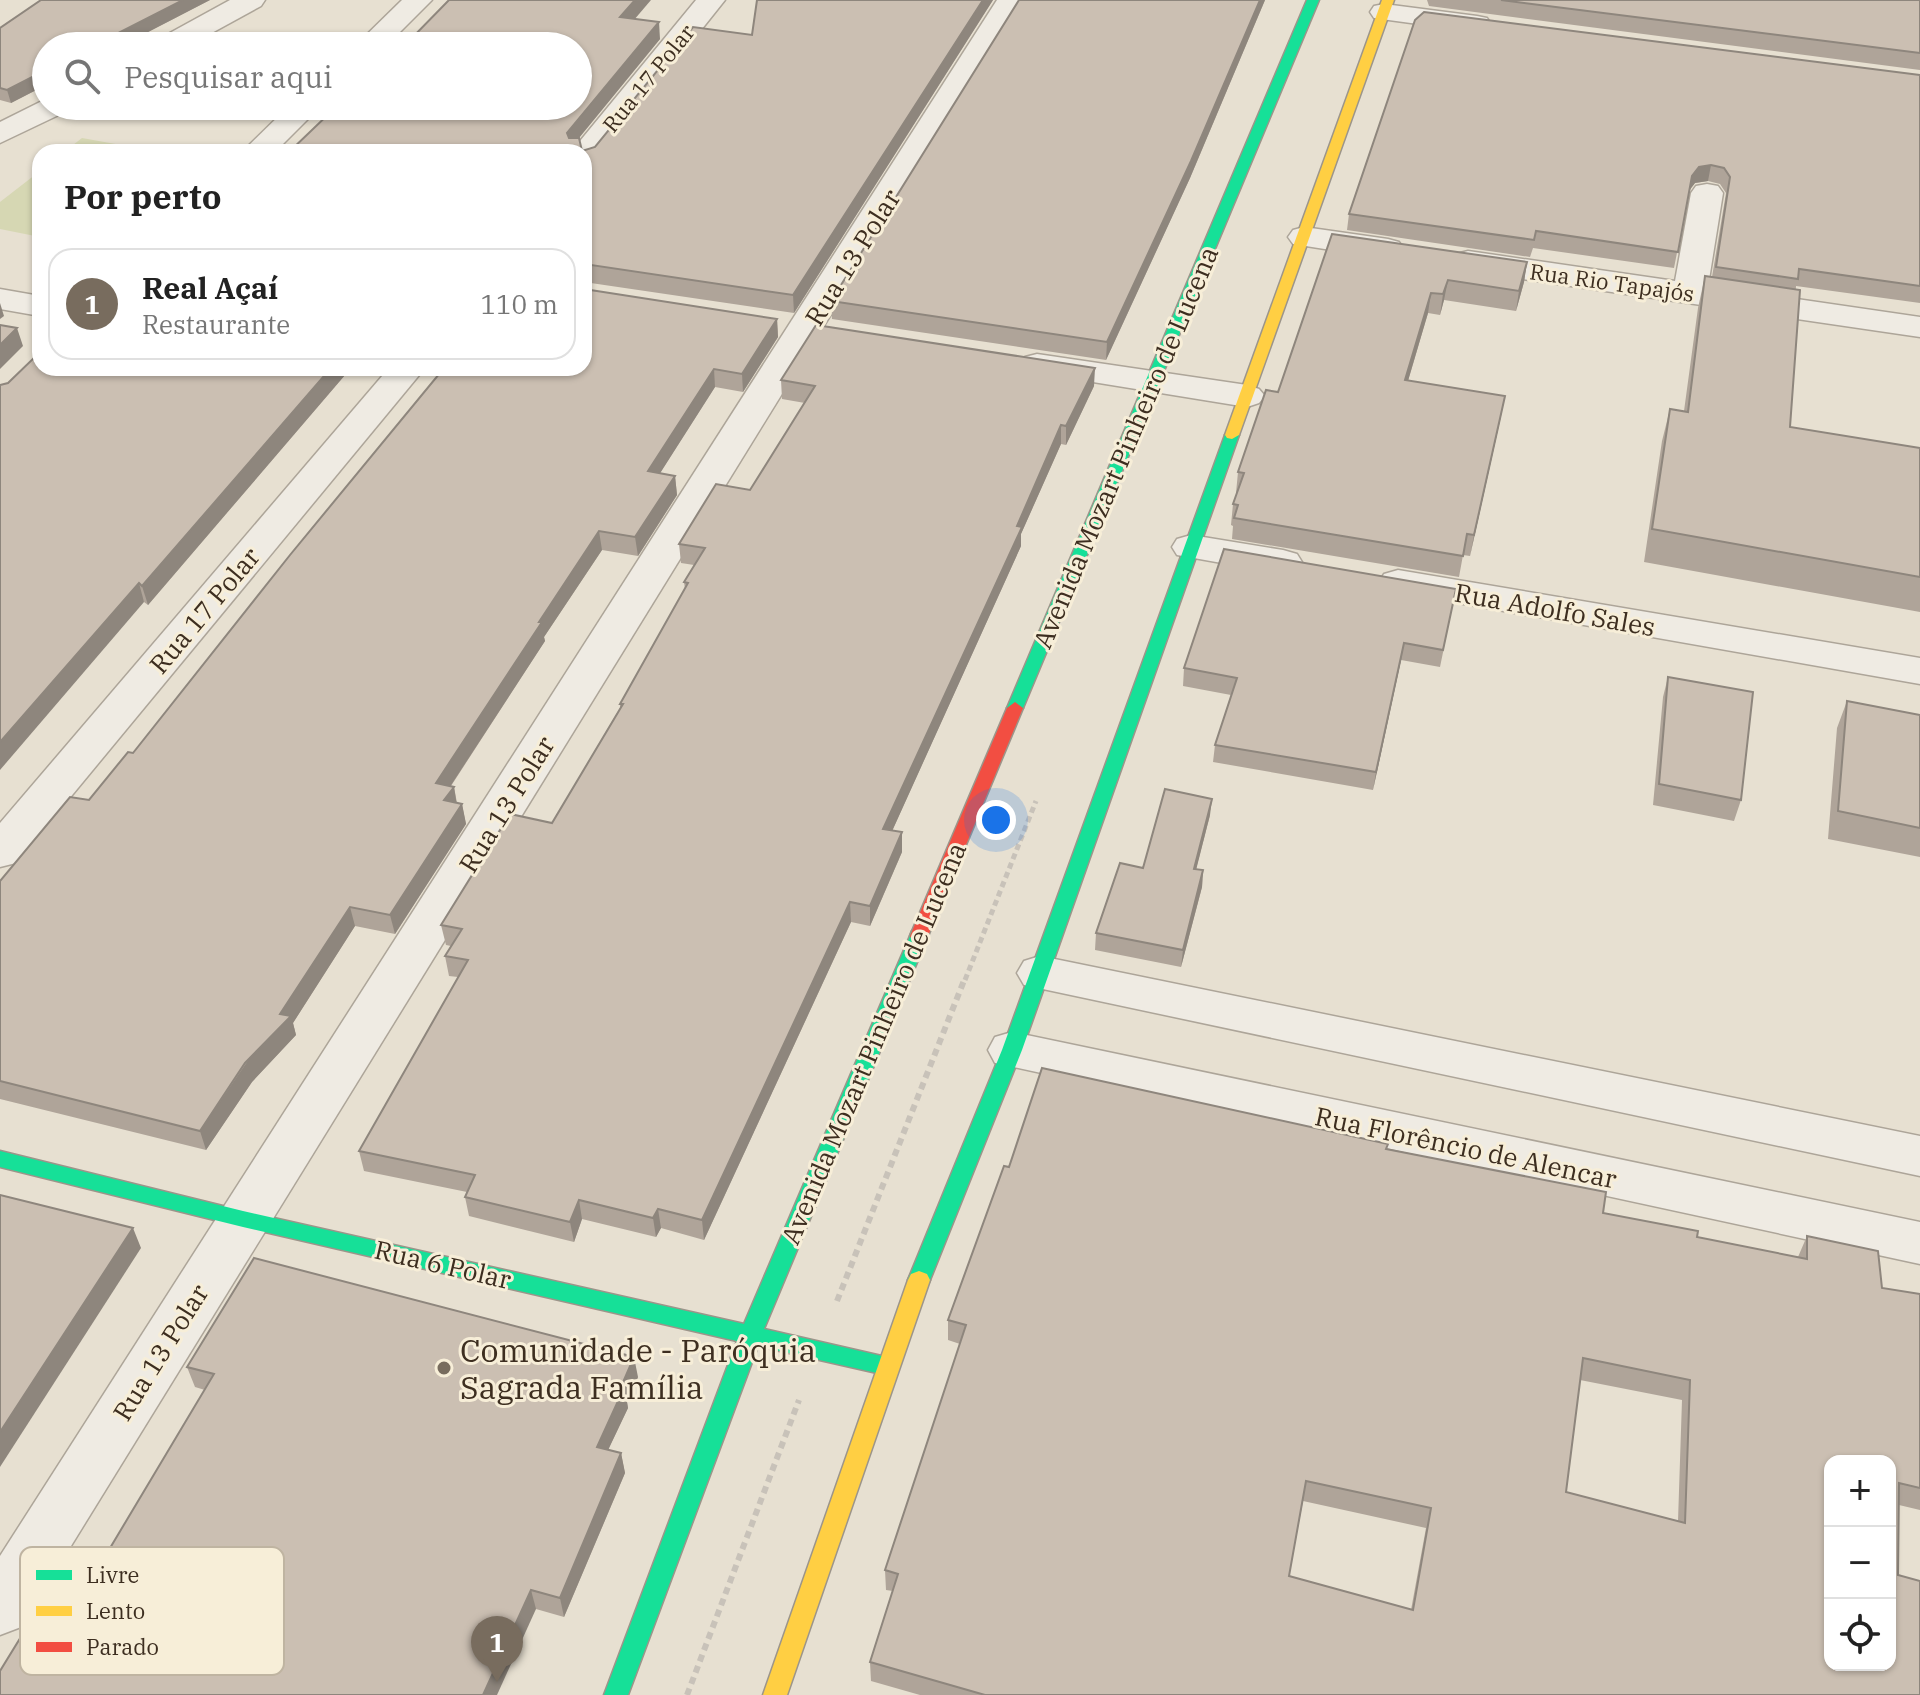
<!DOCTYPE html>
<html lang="pt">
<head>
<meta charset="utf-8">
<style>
  body { margin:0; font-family:"IBM Plex Serif",serif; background:#f6f6f6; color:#222 }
  .controls { position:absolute; right:24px; bottom:24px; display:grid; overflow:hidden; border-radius:16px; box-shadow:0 2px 6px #0004 }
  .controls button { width:72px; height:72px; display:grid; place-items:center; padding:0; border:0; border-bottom:2px solid #e0e0e0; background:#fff; color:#222; font:40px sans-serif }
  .you { position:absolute; left:996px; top:820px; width:28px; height:28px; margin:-20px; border:6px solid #fff; border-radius:50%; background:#1a73e8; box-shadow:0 0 0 12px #1a73e833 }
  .badge { display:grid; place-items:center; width:52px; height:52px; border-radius:50%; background:#786c5e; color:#fff; font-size:26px; font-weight:700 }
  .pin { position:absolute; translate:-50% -66px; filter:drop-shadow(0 2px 4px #0008) }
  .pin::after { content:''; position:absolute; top:42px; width:28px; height:24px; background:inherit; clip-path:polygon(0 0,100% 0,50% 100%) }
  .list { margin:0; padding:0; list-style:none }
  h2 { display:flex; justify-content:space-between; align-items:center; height:104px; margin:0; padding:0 32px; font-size:34px }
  h2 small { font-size:26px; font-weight:400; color:#767676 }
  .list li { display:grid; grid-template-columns:52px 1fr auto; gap:24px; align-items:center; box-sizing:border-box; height:112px; margin:0 16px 16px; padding:0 16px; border:2px solid #e0e0e0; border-radius:24px }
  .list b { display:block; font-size:30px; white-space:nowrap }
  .list p { margin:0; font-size:26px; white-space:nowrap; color:#767676 }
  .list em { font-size:26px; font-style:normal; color:#767676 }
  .icon { flex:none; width:44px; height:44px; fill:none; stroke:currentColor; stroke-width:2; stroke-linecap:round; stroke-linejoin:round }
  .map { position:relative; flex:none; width:1920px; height:1695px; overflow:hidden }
  .search { position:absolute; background:#fff; box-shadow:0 2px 6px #0004; left:32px; top:32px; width:560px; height:88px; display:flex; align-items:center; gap:20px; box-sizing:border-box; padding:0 28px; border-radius:44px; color:#767676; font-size:30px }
  .panel { position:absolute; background:#fff; box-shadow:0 2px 6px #0004; left:32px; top:144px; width:560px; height:232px; border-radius:24px }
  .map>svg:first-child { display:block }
</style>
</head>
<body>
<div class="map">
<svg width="1920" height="1695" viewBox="0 0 1920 1695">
  <rect width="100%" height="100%" fill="#e7e0d1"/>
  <!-- green -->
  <g fill="#d6d7b3">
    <path d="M82 138 160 152H64Z"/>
    <path d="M40 171V237L0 229V202Z"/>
  </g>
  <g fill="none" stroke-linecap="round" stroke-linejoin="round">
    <defs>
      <g id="street">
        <path d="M230 0H265L261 6 188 46H153L157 40Z"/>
        <path d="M402 0H432L386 46H355Z"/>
        <path d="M696 0H725L595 163 584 165V152H571Z"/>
        <path d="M997 0H1025L21 1627 0 1635V1556Z"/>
        <path d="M1384 4 1477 16 1487 18 1491 24 1487 30 1477 32 1374 18 1370 12 1374 6Z"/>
        <path d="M46 99V106H69L65 112 0 143V122Z"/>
        <path d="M289 106H321L275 152H242Z"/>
        <path d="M1707 184 1718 186 1723 193 1708 286 1920 317V337L1468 271 1456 268 1452 261 1456 254 1468 251 1675 281 1691 193 1696 186Z"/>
        <path d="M1304 227 1388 239 1399 242 1404 249 1399 256 1388 259 1293 244 1288 237 1293 230Z"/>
        <path d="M0 289 40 296V316L0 309Z"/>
        <path d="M1037 354 1247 385 1259 389 1265 396 1259 403 1247 407 1025 371 1020 364 1025 357Z"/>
        <path d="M389 368H425L16 863 0 867V823Z"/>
        <path d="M1191 535 1283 550 1297 554 1302 562 1297 570 1283 574 1177 555 1172 547 1177 539Z"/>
        <path d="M1398 570 1920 658V684L1384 590 1379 582 1384 574Z"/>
        <path d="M1040 956 1920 1136V1176L1024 985 1017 973 1024 961Z"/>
        <path d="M1012 1032 1920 1222V1264L995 1063 988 1050 995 1037Z"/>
      </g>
      <g id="fast">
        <path d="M1307 0H1319L1023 708 1015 714 1009 712 1007 708Z"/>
        <path d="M1232 431 1239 435 1022 1050 930 1280 927 1286 919 1289 911 1286 908 1280 1002 1050 1225 435Z"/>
        <path d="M919 929 926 931 928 936 764 1329 886 1357 894 1359 897 1366 894 1373 886 1375 758 1346 628 1695H604L737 1341 243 1227 0 1167V1151L243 1211 744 1324 910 936 912 931Z"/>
      </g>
      <g id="slow">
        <path d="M1382 0H1394L1239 435 1232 439 1227 438 1225 435Z"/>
        <path d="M919 1271 927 1274 930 1280 787 1695H763L908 1280 911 1274Z"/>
      </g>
      <path id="jam" d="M1015 702 1023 708 928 936 926 941H912L910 936 1007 708Z"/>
    </defs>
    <!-- street casing -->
    <use href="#street" stroke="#ada599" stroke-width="3"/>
    <!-- fast casing -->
    <use href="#fast" stroke="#9c958a" stroke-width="3"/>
    <!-- slow casing -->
    <use href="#slow" stroke="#9c958a" stroke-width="3"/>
    <!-- jam casing -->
    <use href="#jam" stroke="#9c958a" stroke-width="3"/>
    <!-- path-far1 -->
    <path stroke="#c8c2b9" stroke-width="5" stroke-dasharray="6 4" stroke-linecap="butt" d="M965 980 1036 801"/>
    <!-- path -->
    <g stroke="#c8c2b9" stroke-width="6" stroke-dasharray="7 5" stroke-linecap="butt">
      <path d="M837 1301 965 978"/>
      <path d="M687 1695 799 1400"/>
    </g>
    <!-- street -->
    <use href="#street" fill="#efebe3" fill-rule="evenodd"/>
    <!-- fast -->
    <use href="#fast" fill="#16e098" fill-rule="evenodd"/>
    <!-- slow -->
    <use href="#slow" fill="#ffcf43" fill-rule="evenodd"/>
    <!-- jam -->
    <use href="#jam" fill="#f24e42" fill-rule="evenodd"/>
  </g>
  <!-- wall -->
  <g fill="#afa499" fill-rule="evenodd">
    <path d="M41 0H210L11 103 0 100V28Z"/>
    <path d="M993 0 794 313 584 282V152H289L635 19 660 39 579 138 582 151 595 147 752 35Z"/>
    <path d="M1019 0H1265L1190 178 1106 360 832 319 831 301Z"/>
    <path d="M1427 0H1920V70L1429 6Z"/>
    <path d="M1920 75V303L1796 286 1790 427 1920 448V612L1644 562 1662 441 1670 409 1684 411 1698 308 1705 276 1712 277 1726 193 1720 184 1708 181 1695 183 1689 191 1674 268 1533 248 1530 257 1347 230 1349 214Z"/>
    <path d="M1332 234 1527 262 1524 282 1516 311 1444 300 1440 315 1428 313 1408 381 1501 416 1470 556 1463 555 1459 577 1232 539 1233 526 1231 525 1233 504 1237 493H1236L1238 472 1278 392Z"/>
    <path d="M777 319 778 337 743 392 715 387 660 473 675 476 677 495 638 556 602 550 544 637 545 641 451 786 454 787 457 803 462 804 466 824 395 934 355 926 293 1023 296 1035 252 1082 206 1150 0 1099V881L89 800 133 753Z"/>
    <path d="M351 368 148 605 144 602 8 383Z"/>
    <path d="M781 380 1094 386 1066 445 1061 444 1021 534V546L892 831 902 852 870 926 851 922 704 1240 661 1228 656 1237 582 1219 574 1242 469 1216 465 1197 467 1192 364 1171 359 1151 458 977 449 976 445 956 451 946 446 945 441 925 552 823 620 708V704L685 589 684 582 694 565 681 563 679 544 750 490 805 403 782 399Z"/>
    <path d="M1456 589 1440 667 1401 660 1373 790 1213 762 1215 745 1231 695 1183 686 1184 668Z"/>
    <path d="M1668 677 1741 800 1734 821 1653 805 1663 697Z"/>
    <path d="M1847 701 1920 715V894V857L1828 839 1837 728Z"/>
    <path d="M1210 815 1196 869 1203 870 1202 887 1181 967 1095 950 1096 933 1143 868Z"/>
    <path d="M1387 1149 1603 1213 1697 1237 1798 1257 1807 1236 1882 1288 1920 1294V1510L1899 1505 1898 1575 1920 1695H920L871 1681 870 1662 893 1591 886 1590 885 1570 960 1344 948 1340V1320L1009 1167ZM1580 1380 1682 1400 1678 1521 1566 1492ZM1303 1501 1426 1528 1411 1610 1289 1576Z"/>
    <path d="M187 1367 638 1377 627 1402 628 1408 608 1450 621 1453 625 1473 564 1617 536 1609 73 1610 205 1390 195 1387Z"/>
  </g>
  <!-- shaded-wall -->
  <g fill="#8e867d">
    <path d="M183 0H210L121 46H93Z"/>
    <path d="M635 0H651L622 34 620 17Z"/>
    <path d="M983 0H993L794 313 793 295Z"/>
    <path d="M1260 0H1265L1190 178 1106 360 1107 342Z"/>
    <path d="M659 22 660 39 569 150 567 133Z"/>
    <path d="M46 70V85L11 103 7 90Z"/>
    <path d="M1711 165 1708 181 1695 183 1688 192 1692 176 1699 167Z"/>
    <path d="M1527 262 1524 282 1516 311 1519 291Z"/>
    <path d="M1448 280 1444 300 1440 315 1443 294Z"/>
    <path d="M1431 293 1428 313 1402 401 1405 380Z"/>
    <path d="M0 303 4 316 0 319Z"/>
    <path d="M777 319 778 337 743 392 742 374Z"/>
    <path d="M17 328 23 346 0 369V345Z"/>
    <path d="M331 368H351L148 605 142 586Z"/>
    <path d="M1095 368 1094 386 1066 445V426Z"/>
    <path d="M714 369 715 387 650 489 648 471Z"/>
    <path d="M1505 396 1501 416 1470 556 1474 535Z"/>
    <path d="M1061 425V444L1021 534V546L884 849 883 829Z"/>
    <path d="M675 476 677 495 638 556 635 537Z"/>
    <path d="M599 531 602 550 544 637 545 641 440 802 436 783 539 622Z"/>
    <path d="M139 583 144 602 0 770V742Z"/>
    <path d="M1404 643 1401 660 1373 790 1376 772Z"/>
    <path d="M454 787 457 806 444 800Z"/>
    <path d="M1212 799 1210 815 1192 886 1194 869Z"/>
    <path d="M462 804 466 824 395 934 390 915Z"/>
    <path d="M902 832V852L870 926V906Z"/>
    <path d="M1203 870 1202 887 1181 967 1183 950Z"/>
    <path d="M850 902 851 922 704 1240 702 1220Z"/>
    <path d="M350 907 355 926 293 1023 296 1035 252 1082 206 1150 200 1131 280 1014Z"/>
    <path d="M579 1200 582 1219 574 1242 570 1222Z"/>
    <path d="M658 1209 661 1228 656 1237 653 1218Z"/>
    <path d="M133 1228 141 1248 0 1467V1432Z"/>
    <path d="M634 1357 638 1377 627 1402 628 1408 600 1467 597 1447 621 1387Z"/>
    <path d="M621 1453 625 1473 564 1617 560 1598Z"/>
    <path d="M531 1590 536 1609 497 1695H483Z"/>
  </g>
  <!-- building -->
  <g fill="#cbbfb2" stroke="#8e867d" stroke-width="2" fill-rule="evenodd">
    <path d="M41 0H183L93 46H46V70L7 90 0 88V28Z"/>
    <path d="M449 0H635L620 17 659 22 567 133 569 138H579L582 151 595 147 693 27 752 35 757 0H983L793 295 584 264V152H289L337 106H578V46H404Z"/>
    <path d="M1019 0H1260L1191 161 1107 342 831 301Z"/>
    <path d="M1501 0H1920V53Z"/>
    <path d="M1424 12 1920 75V286L1799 269 1798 279 1716 267 1730 177 1724 168 1711 165 1699 167 1692 176 1678 252 1536 231 1534 240 1349 214 1415 20Z"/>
    <path d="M1332 234 1527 262 1519 291 1448 280 1443 294 1431 293 1405 380 1505 396 1474 535 1467 534 1463 556 1234 518 1238 505 1233 504 1244 473 1238 472 1266 390 1278 392Z"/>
    <path d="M1705 276 1800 290 1790 427 1920 448V577L1652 529 1670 409 1688 412Z"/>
    <path d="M584 289 777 319 742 374 714 369 648 471 675 476 635 537 599 531 539 622H542L436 783 454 787 444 800 462 804 390 915 350 907 280 1014 291 1016 245 1063 200 1131 0 1081V881L70 797 89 800 128 752 133 753 290 555 444 368H584Z"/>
    <path d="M0 325 17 328 0 345Z"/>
    <path d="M816 325 1095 368 1066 426 1061 425 1017 526 1022 527 883 829 902 832 870 906 850 902 702 1220 658 1209 653 1218 579 1200 570 1222 465 1197 475 1175 359 1151 468 960 445 956 462 929 441 925 510 814 552 823 623 704H620L688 583 684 582 705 548 679 544 716 484 750 490 815 386 781 380Z"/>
    <path d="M37 332H40V349Z"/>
    <path d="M40 352V368H331L142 586 139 583 0 742V385L8 383Z"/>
    <path d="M1224 549 1456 589 1443 650 1404 643 1376 772 1215 745 1237 678 1184 668Z"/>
    <path d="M1668 677 1753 692 1741 800 1659 784Z"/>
    <path d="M1847 701 1920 715V828L1838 811Z"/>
    <path d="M1165 789 1212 799 1194 869 1203 870 1183 950 1096 933 1120 863 1143 868Z"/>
    <path d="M1042 1068 1388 1144 1386 1149 1606 1192 1603 1213 1698 1231 1697 1237 1807 1259V1236L1878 1251 1882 1288 1920 1294V1488L1899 1483 1898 1575 1920 1581V1695H985L870 1662 898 1574 885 1570 966 1325 948 1320 1004 1166 1009 1167ZM1583 1358 1690 1380 1685 1523 1566 1492ZM1830 1461H1890V1665H1830ZM1306 1481 1431 1508 1413 1610 1289 1576Z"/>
    <path d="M0 1195 133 1228 0 1432Z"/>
    <path d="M254 1258 634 1357 621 1387 624 1388 597 1447 621 1453 560 1598 531 1590 483 1695H0V1671L43 1601 73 1610 214 1374 187 1367Z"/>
  </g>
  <!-- markers -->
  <circle fill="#786c5e" stroke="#f7eed8" stroke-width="3" cx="444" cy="1368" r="8"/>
  <g text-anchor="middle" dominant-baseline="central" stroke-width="6" stroke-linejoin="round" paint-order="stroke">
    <!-- far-street labels -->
    <g font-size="22" fill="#3d2e20" stroke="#f7eed8">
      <text transform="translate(648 78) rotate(-51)">Rua 17 Polar</text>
      <text transform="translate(1612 282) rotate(8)">Rua Rio Tapajós</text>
    </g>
    <!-- street labels -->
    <g font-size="26" fill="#3d2e20" stroke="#f7eed8">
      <text transform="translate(852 257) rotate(-58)">Rua 13 Polar</text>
      <text transform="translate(1125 447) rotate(-67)">Avenida Mozart Pinheiro de Lucena</text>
      <text transform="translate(1555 609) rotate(10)">Rua Adolfo Sales</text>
      <text transform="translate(204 610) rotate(-50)">Rua 17 Polar</text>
      <text transform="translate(506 804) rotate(-58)">Rua 13 Polar</text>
      <text transform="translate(873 1043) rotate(-67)">Avenida Mozart Pinheiro de Lucena</text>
      <text transform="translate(1466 1147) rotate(12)">Rua Florêncio de Alencar</text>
      <text transform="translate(443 1264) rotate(13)">Rua 6 Polar</text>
      <text transform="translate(160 1352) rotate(-58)">Rua 13 Polar</text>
    </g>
    <!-- near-poi labels -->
    <g font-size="32" fill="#3d2e20" stroke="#f7eed8" text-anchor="start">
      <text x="460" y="1350">Comunidade - Paróquia<tspan x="460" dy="37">Sagrada Família</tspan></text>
    </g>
  </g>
  <!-- legend -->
  <rect x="20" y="1547" width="264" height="128" rx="12" fill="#f7eed8" stroke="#bfb4a1" stroke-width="2"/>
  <rect x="36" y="1570" width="36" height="10" fill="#16e098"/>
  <rect x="36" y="1606" width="36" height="10" fill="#ffcf43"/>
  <rect x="36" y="1642" width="36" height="10" fill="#f24e42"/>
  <g font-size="22" fill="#3d2e20">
    <text x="86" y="1583">Livre</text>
    <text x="86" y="1619">Lento</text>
    <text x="86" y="1655">Parado</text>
  </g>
</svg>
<div class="controls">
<button>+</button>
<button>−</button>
<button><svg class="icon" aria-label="locate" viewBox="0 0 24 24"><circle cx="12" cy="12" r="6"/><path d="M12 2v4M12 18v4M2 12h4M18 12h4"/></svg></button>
</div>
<div class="you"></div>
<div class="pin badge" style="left:497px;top:1682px">1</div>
<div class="search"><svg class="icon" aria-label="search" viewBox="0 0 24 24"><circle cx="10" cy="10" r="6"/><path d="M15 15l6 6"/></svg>Pesquisar aqui</div>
<section class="panel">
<h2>Por perto<small></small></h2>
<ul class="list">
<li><span class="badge">1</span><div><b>Real Açaí</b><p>Restaurante</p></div><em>110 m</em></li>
</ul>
</section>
</div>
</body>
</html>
